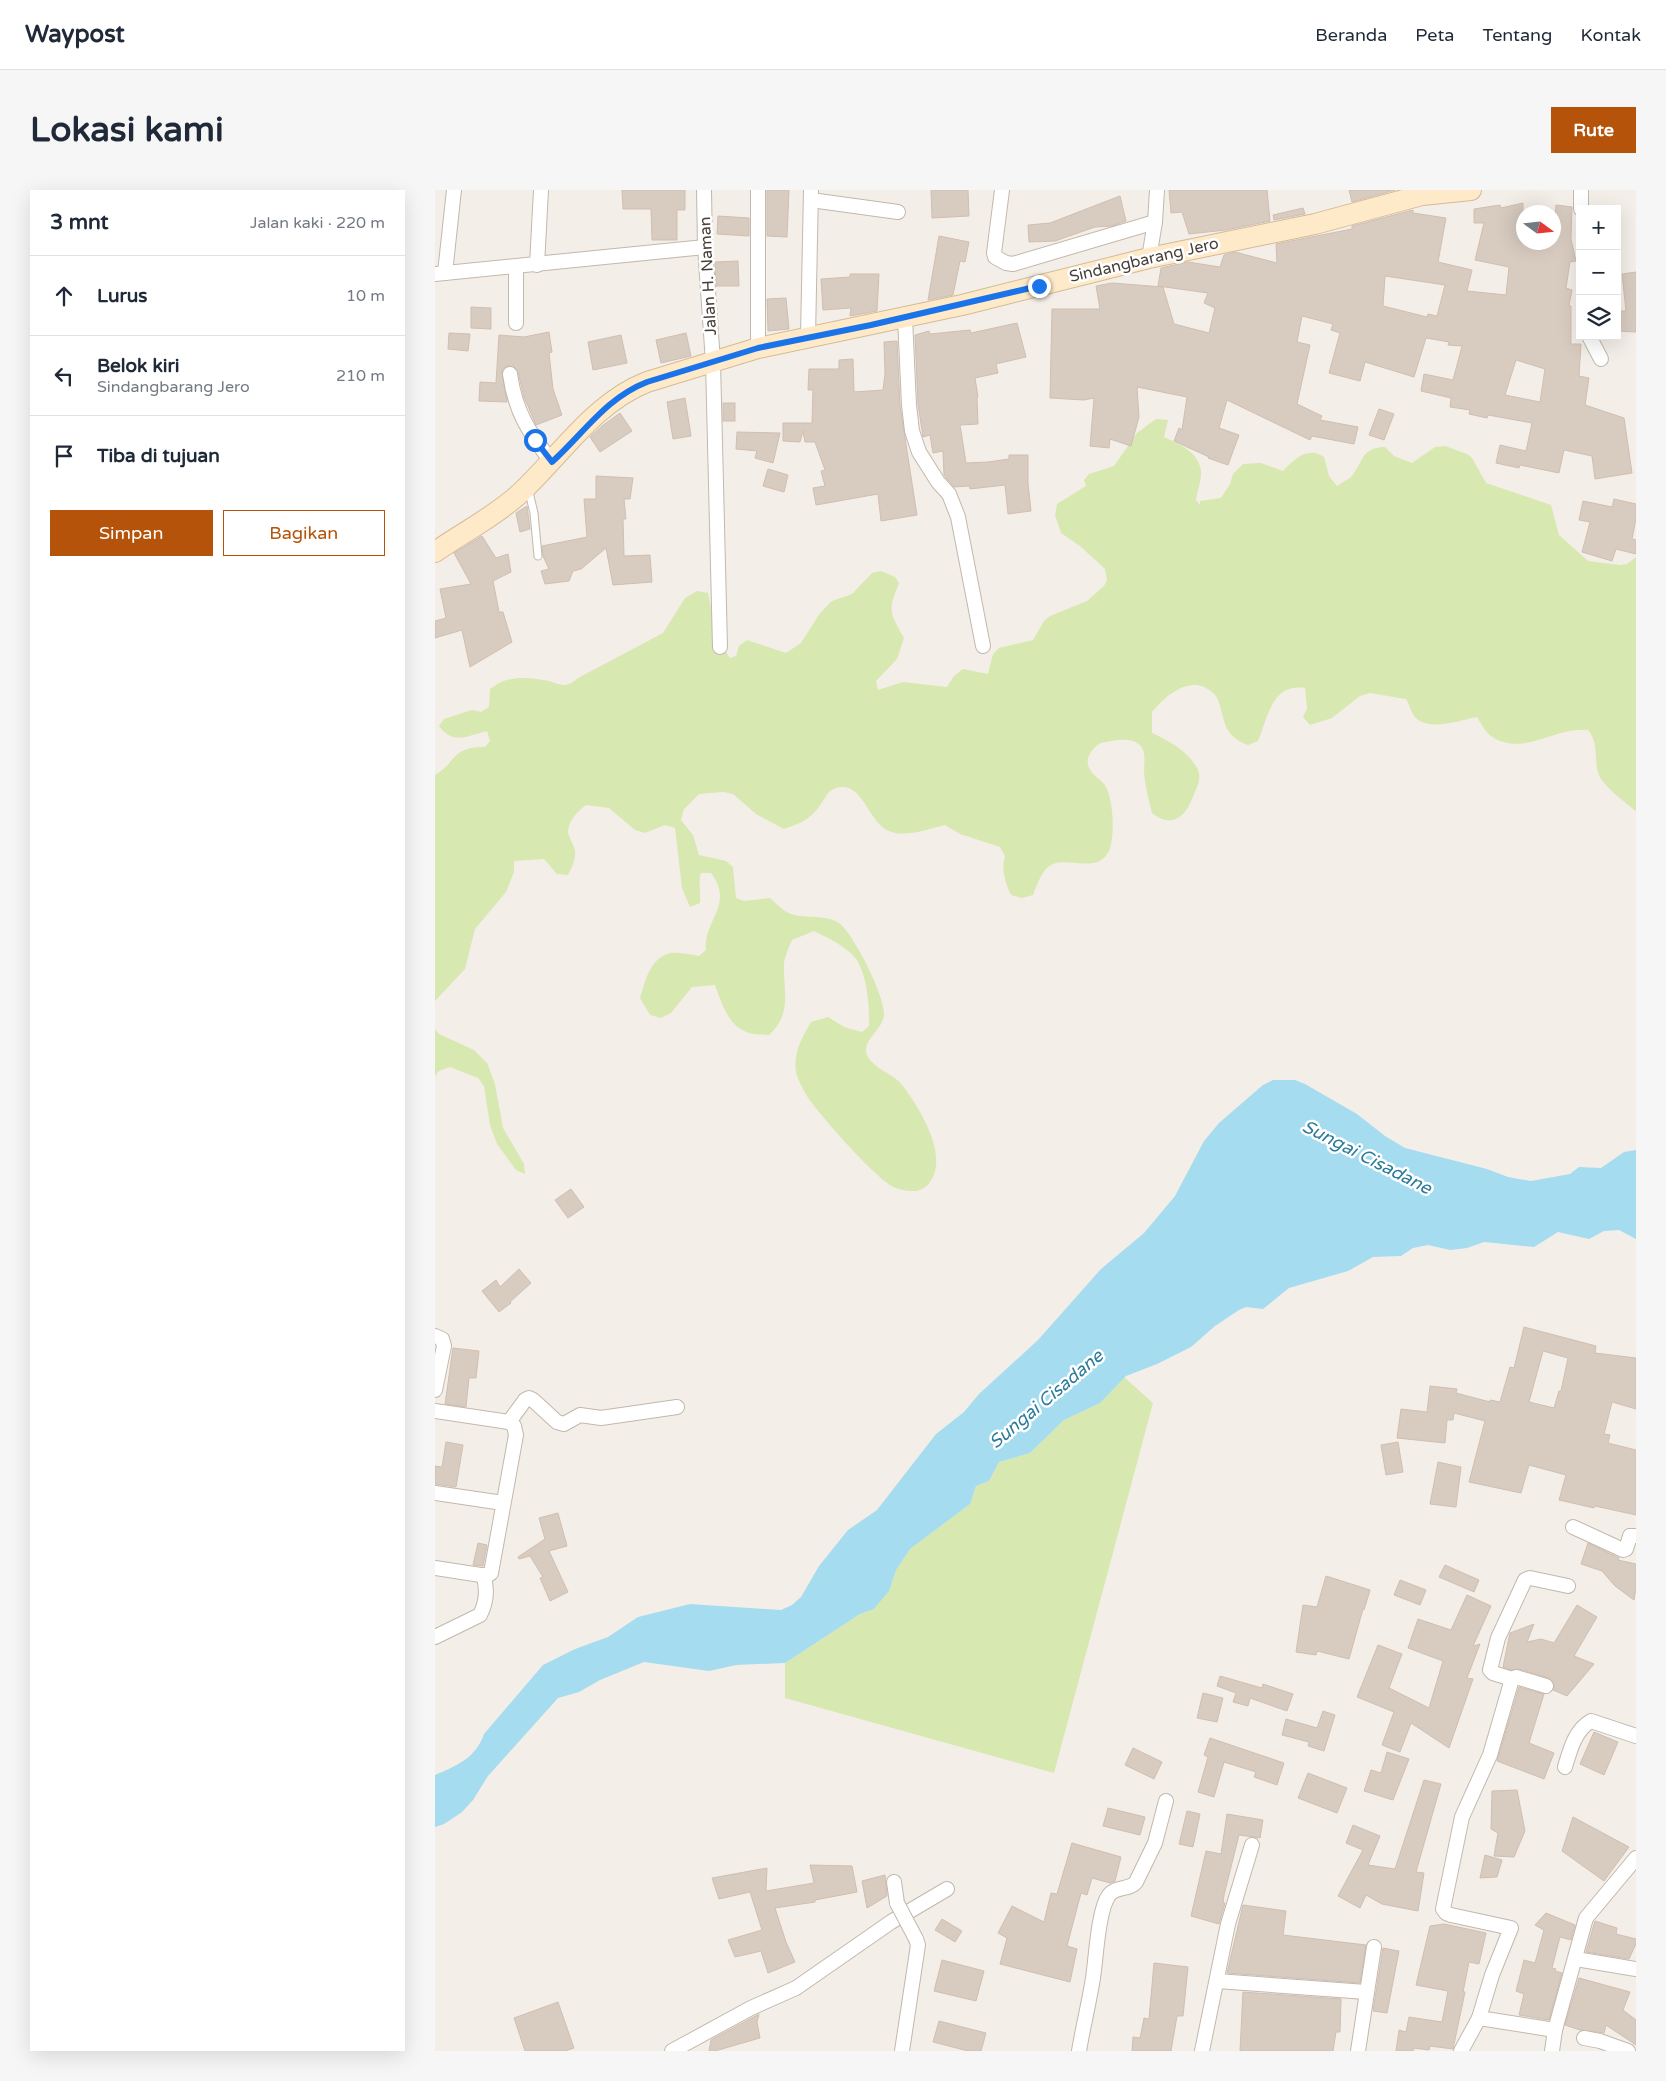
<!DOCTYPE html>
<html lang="id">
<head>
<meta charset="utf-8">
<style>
  body { margin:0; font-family:"Varela Round",sans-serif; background:#f6f6f7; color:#1f2937 }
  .controls { position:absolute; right:15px; top:15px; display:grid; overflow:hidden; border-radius:0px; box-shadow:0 5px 20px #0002 }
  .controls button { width:45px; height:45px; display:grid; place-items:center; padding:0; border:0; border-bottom:1px solid #e0e1e3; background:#fff; color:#1f2937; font:25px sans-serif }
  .compass { position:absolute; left:1081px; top:15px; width:45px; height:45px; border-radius:50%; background:#fff; box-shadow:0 5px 20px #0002; rotate:105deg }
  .stop { position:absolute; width:15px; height:15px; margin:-11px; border:4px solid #1a73e8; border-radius:50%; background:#fff }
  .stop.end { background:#1a73e8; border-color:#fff; box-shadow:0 1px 5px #0008 }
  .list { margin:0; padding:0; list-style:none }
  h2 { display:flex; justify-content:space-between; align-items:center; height:65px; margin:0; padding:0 20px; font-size:21px }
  h2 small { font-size:16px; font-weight:400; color:#747a83 }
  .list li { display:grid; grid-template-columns:32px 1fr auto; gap:15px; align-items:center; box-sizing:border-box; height:80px; padding:0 20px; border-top:1px solid #e0e1e3 }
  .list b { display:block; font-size:19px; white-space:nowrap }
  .list p { margin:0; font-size:16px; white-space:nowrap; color:#747a83 }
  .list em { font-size:16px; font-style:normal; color:#747a83 }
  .actions { display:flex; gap:10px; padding:15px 20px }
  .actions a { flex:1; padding:11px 0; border:1px solid #b45309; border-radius:0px; text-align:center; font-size:18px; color:#b45309 }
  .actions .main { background:#b45309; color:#fff }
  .icon { flex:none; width:28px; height:28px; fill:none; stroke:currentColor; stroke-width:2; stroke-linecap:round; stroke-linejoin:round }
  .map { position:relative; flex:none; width:1201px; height:1861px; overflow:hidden; border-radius:0px }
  header { display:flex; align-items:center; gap:30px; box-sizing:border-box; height:70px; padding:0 25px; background:#fff; border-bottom:1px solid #e0e1e3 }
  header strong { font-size:24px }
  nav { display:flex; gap:28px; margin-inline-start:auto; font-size:18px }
  .intro { display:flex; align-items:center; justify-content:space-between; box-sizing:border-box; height:120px; padding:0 30px }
  h1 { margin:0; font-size:35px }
  .button { padding:12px 22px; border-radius:0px; background:#b45309; color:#fff; font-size:18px; font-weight:700 }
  main { display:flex; gap:30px; padding:0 30px }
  aside { flex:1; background:#fff; border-radius:0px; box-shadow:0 5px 20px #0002 }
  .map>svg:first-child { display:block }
</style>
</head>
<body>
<header>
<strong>Waypost</strong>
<nav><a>Beranda</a><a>Peta</a><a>Tentang</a><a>Kontak</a></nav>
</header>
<div class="intro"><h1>Lokasi kami</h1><a class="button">Rute</a></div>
<main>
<aside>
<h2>3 mnt<small>Jalan kaki · 220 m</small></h2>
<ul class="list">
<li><svg class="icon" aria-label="ahead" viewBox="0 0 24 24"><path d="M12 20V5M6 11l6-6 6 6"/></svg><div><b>Lurus</b></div><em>10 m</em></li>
<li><svg class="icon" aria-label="left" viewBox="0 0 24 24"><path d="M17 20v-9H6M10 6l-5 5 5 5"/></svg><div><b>Belok kiri</b><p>Sindangbarang Jero</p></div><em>210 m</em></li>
<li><svg class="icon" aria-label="arrive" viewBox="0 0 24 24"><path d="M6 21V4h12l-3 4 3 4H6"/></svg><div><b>Tiba di tujuan</b></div></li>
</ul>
<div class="actions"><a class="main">Simpan</a><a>Bagikan</a></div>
</aside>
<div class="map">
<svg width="1201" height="1861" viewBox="0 0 1201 1861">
  <rect width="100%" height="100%" fill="#f4eee8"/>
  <!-- green -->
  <g fill="#d7e8b1">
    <path d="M721 229 733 230 729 247C744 254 764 262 766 281 767 290 762 301 761 310L765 315V311L786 308 795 294 798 284 808 274 826 273 848 281C860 269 872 256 889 267L894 286 902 296C906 293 912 290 916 287 929 272 925 258 950 257L959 266 977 273 1000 257 1010 256 1032 264 1037 268 1051 293 1116 315 1124 345 1153 371 1185 375 1192 374 1201 367V621C1191 613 1169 597 1164 585 1158 570 1165 555 1153 540 1120 536 1088 568 1056 546 1050 542 1046 533 1042 527 1025 530 994 542 980 527 976 522 974 514 971 509L935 503 925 506 897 528 875 535 868 527 872 519 870 498C837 493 833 527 823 551L813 555C784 544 792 528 781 506 778 502 773 499 769 497 749 489 729 508 717 522V543C734 551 752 560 762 578 767 588 763 595 759 604 752 625 738 640 717 623 714 610 710 596 709 582 709 576 710 569 709 563 705 544 679 550 666 553 659 556 651 566 653 574 654 583 664 588 669 594 679 607 680 647 674 661 661 687 628 662 612 678 605 685 602 695 598 705L587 708 576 705C570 692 566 679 570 666L565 657 525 644 510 635C493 639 470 648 454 641 433 633 428 590 401 598 392 601 391 607 386 614 383 619 378 624 373 628 367 633 357 636 349 639L321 624 298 604 288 602 264 604 249 619 246 630 258 645 264 665 291 671 298 677 301 708 309 711 335 708C342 714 348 721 356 724 371 729 390 724 404 733 418 743 450 806 449 824 449 841 421 852 435 870 444 881 460 885 468 896 485 919 514 965 495 992 487 1004 473 1002 461 998 443 992 390 930 376 912 371 905 363 891 361 882 358 864 367 847 376 832L393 827 409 837 427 842 434 836C435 818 432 784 421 769 411 756 393 748 379 741L357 750C354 757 350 766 349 773 348 801 358 823 334 845 328 844 320 845 314 843 293 836 287 814 280 795L257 797 236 823 226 828 215 825 205 808C210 792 215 767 236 763 244 762 256 765 264 766L271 760C268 731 300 714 276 683H266C263 693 266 702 265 713L255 717 247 698 240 638 230 635 210 643 200 640 174 618 151 615C143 621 133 631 133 642 134 648 139 655 140 661 141 670 137 677 133 685L122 684 109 669 79 671V682L71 702 40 739 30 779 0 811V585C22 572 16 557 50 557L55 551 52 541C32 546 18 555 4 536L9 529 37 520 46 522 54 517 55 499C60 496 66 491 72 490 83 487 96 488 108 490 124 492 129 501 143 488L228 443 250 408 262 401 273 403 282 449 295 468 301 466 304 456 312 450 351 463 366 453 385 423 397 411 417 404 437 383 446 381 460 387 464 393C453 421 454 421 469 448L462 469 441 491 443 500 468 492 512 497 519 486 528 479 553 484 558 464 564 458 598 450 609 431 615 426 652 411 669 396 672 390 670 379 645 356 626 343 620 325 622 314 651 296 649 290 654 284 679 276 702 243Z"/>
    <path d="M0 839 4 844 39 860 52 873 60 894 68 938 89 974 90 984 81 980 62 954 55 935 49 896 43 888 15 877 4 881 0 886Z"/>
    <path d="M689 1187 718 1213 619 1583 350 1508V1473L425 1424 439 1419 454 1401 461 1380 475 1359 535 1314 541 1296 554 1291 564 1272 595 1263 629 1230 665 1213Z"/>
  </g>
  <!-- water -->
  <path fill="#a5dcf0" d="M838 890H860L870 894 922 924 950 946 970 958 1052 979 1073 987 1096 991 1135 984 1144 977 1166 978 1189 962 1201 960V1049L1184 1040 1169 1041 1154 1049 1123 1042 1099 1057 1049 1052 1032 1058 1015 1060 993 1055 978 1058 966 1066 938 1067 913 1081 854 1098 828 1119 811 1117 804 1120 780 1136 756 1157 722 1174 691 1186 665 1213 629 1230 595 1263 564 1272 554 1291 541 1296 535 1314 475 1359 461 1380 454 1401 439 1419 425 1424 350 1473 301 1475 274 1481 209 1472 165 1490 144 1502 123 1508 53 1586 38 1610 27 1622 9 1634 0 1637V1585C21 1576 41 1568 49 1544L108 1475 140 1459 173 1447 203 1427 255 1414 346 1420 357 1415 366 1407 384 1376 413 1340 442 1320 501 1244 529 1222 544 1204 603 1150 666 1079 709 1043 740 1006 769 951 784 933 828 895Z"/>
  <!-- building -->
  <g fill="#d8cbc0" stroke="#d0bfb1" fill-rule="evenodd">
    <path d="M187 0H250V20H242V50H217L216 19H188Z"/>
    <path d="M332 0H354L352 47 332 46Z"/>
    <path d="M496 0H533L534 26 497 28Z"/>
    <path d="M734 0H832L835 31 791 40 754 44 747 22 736 23Z"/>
    <path d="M914 0H960L917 12Z"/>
    <path d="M685 6 691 31 677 36 660 37 620 51 594 52 593 35 615 33Z"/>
    <path d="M1088 13V36L1085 52H1118L1121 15 1137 17 1136 49 1141 71 1135 72 1131 98 1137 100 1134 116H1136V154H1146L1144 186 1154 188 1150 215 1189 228 1197 283 1160 289 1157 266 1129 260 1124 283 1085 275 1084 278 1061 273 1065 255 1091 261 1097 233 1053 225 1052 228 1034 224 1035 220 1015 217 1016 208 986 201 989 184 1018 190 1027 156 1013 155 1014 152 991 148 979 187 930 172 925 191 894 183 905 143 896 140 898 134 867 126 862 152 875 155 862 214 887 226 885 230 923 237 919 254 877 246 875 250 792 210 784 238 804 245 793 275 773 268 774 267 739 251 744 238 747 240 752 207 702 197 704 227 696 256 675 249 674 258 655 256 659 208 649 210 615 208 617 119H665L661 96 677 93 728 97 739 134 774 143 780 118 769 113 773 103 723 96 726 78 753 72 785 77 789 65 800 62 842 73 841 54 917 39V36L978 20V23L1011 28 1003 72 1037 80 1032 101 1071 105 1074 77 1040 70 1049 33H1039V19L1065 15 1066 18ZM950 86 1010 95 1002 126 993 124 992 127 948 116ZM1081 170 1110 179 1105 212 1070 205Z"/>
    <path d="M868 18 870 24 839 30 838 25Z"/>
    <path d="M283 26 314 28V46L282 44Z"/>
    <path d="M504 46 534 52 530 72 525 71 518 105 493 110Z"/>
    <path d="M303 71 304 96H281L280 72Z"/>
    <path d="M1201 82V142L1182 141V121H1191L1187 84Z"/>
    <path d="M415 84H444L442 121 415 126 416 118 388 120 386 89 415 87Z"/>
    <path d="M351 108 354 139 333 141 332 109Z"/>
    <path d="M36 117 56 118V139L36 138Z"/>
    <path d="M582 133 591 167 561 174 563 183 540 188 543 207 542 208 543 234 525 235 531 273 553 272 574 269V265H593V293L596 321 573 324 570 295 535 299 534 296 519 297 509 285 508 261 498 263 495 245 488 247 483 214 480 145 494 141 495 144 535 140 536 143Z"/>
    <path d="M114 142 117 162 114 163 118 199 127 225 101 235 89 207 83 182 78 176 70 177 67 181 72 212 44 211 45 192 61 193 64 145 89 147Z"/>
    <path d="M14 143 35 144 33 161 13 159Z"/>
    <path d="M251 143 256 166 226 173 221 150Z"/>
    <path d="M186 145 192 173 158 180 153 152Z"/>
    <path d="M462 151 465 216 482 325 446 331 443 304 381 315 378 298 390 296 386 281 390 280 380 252H370L368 241 365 252 348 251V233H377L378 200H373L374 179H404V170L418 169 419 202 448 200 450 184 449 152Z"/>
    <path d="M250 208 256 246 238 249 232 212Z"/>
    <rect x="288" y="213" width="12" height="18"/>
    <path d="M944 219 959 224 949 250 934 245Z"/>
    <path d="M185 223 197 241 165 262 155 247 167 236Z"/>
    <path d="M302 242 345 243 338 273 320 268 322 261 301 259Z"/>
    <path d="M333 279 353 285 349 302 328 296Z"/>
    <path d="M161 286 198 288 195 309H189L191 329H188L189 366 215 365 217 392 178 395 171 358 146 379 138 381 134 391 110 394 106 381 114 379 108 366 107 356 152 347 149 309H161Z"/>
    <path d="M1179 309 1201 314V329L1197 349 1201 350V364L1181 359 1177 371 1147 362 1155 332 1144 330 1148 311 1177 317Z"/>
    <path d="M92 316 95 339 85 342 81 323Z"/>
    <path d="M47 346 61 368 73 364 76 382 58 391 64 422H68L77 452 35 477 27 440 0 448V431L11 428 5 399 36 394 19 363Z"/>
    <path d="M136 999 149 1017 133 1028 120 1010Z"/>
    <path d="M84 1079 96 1093 75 1112 76 1113 64 1122 47 1101 61 1090 65 1097Z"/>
    <path d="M1089 1137 1161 1156 1160 1163 1201 1168V1219L1177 1212 1169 1244 1175 1245 1173 1253 1201 1260V1325L1160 1316 1159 1318 1124 1310 1131 1285 1094 1275 1086 1303 1034 1292 1050 1231 1019 1223 1018 1230H1012L1010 1253 962 1248 966 1219 992 1222 995 1196 1022 1199 1021 1203 1055 1212V1210L1065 1212 1075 1177 1079 1178ZM1108 1161 1133 1168 1126 1201H1124L1119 1218 1094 1212Z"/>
    <path d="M18 1158 44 1161 41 1188H34L31 1217 10 1214Z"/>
    <path d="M11 1252 28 1255 21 1297 0 1294V1276L7 1277Z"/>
    <path d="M963 1252 968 1282 951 1285 946 1255Z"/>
    <path d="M1003 1272 1026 1277 1021 1317 995 1314Z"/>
    <path d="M123 1323 132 1356 114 1361 133 1402 115 1411 105 1388 108 1387 95 1366 84 1369 83 1367 110 1349 104 1328Z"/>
    <path d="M43 1353 52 1355 48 1376 38 1375Z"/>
    <path d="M1153 1353 1184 1368 1183 1370 1201 1374V1398L1199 1410 1180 1396 1167 1381 1146 1374Z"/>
    <path d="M1010 1375 1044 1390 1039 1402 1004 1387Z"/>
    <path d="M891 1386 935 1400 929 1420 928 1419 914 1469 882 1461 881 1465 861 1462 868 1415 882 1417Z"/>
    <path d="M965 1390 991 1400 985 1415 959 1405Z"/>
    <path d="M1032 1405 1056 1416 1038 1456 1045 1454 1032 1488 1038 1489 1014 1558 976 1533 965 1562 947 1555 959 1522 922 1507 943 1455 967 1464 954 1498 994 1518 1008 1471 973 1458 983 1429 1016 1440Z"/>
    <path d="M1142 1415 1162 1427 1139 1466 1159 1474 1132 1506 1118 1500 1119 1494 1114 1488 1084 1479 1076 1480 1068 1477 1075 1443 1099 1434 1092 1452 1106 1449 1119 1453Z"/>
    <path d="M785 1486 827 1498 828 1494 858 1504 852 1521 815 1508 813 1516 798 1512 801 1503 782 1496Z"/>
    <path d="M1084 1497 1109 1504 1094 1553 1119 1563 1109 1589 1062 1571Z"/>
    <path d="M768 1503 788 1508 782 1532 762 1528Z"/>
    <path d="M888 1521 900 1525 889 1561 873 1556 874 1552 847 1545 851 1529 882 1538Z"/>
    <path d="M1159 1542 1183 1552 1169 1585 1145 1574Z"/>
    <path d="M775 1548 849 1573 842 1595 819 1587 821 1582 789 1572 779 1607 763 1602 773 1567 769 1565Z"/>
    <path d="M698 1558 727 1572 719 1589 690 1575Z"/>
    <path d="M952 1562 974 1569 958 1610 929 1601 936 1580 946 1583Z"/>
    <path d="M873 1583 912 1598 902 1623 863 1608Z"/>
    <path d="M989 1590 1006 1594 981 1682 989 1683 983 1721 947 1714 931 1705 925 1718 903 1706 928 1660 911 1653 918 1635 945 1646 933 1675 960 1679Z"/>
    <path d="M1082 1600 1090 1641 1079 1667 1059 1666 1063 1643 1056 1639 1057 1601Z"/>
    <path d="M673 1618 710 1627 705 1645 668 1636Z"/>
    <path d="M752 1621 765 1624 758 1657 744 1654Z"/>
    <path d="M792 1624 828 1630 825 1648 804 1645 789 1705 788 1713H790L784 1734 756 1726 771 1661 786 1664Z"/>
    <path d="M1138 1627 1194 1657 1169 1691 1127 1661Z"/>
    <path d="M637 1653 686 1667 680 1691 675 1693 657 1688 652 1705 646 1703 632 1756 642 1759 635 1792 565 1774 572 1748 563 1743 577 1716 609 1732 616 1703 622 1704Z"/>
    <path d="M1050 1665 1067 1670 1062 1687 1045 1688Z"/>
    <path d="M375 1675 417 1676 422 1702 380 1710V1712L340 1718 351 1752 360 1772 333 1783 326 1761 300 1767 293 1750 327 1740 315 1702 284 1709 277 1688 332 1678 331 1701 379 1693Z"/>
    <path d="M450 1685 452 1706 432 1718 427 1691Z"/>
    <path d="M808 1715 851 1721 848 1745 931 1755 925 1793 792 1783Z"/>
    <path d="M1111 1723 1140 1735 1136 1750 1125 1747 1117 1778 1121 1779 1120 1781 1127 1783 1114 1830 1084 1825 1089 1804 1081 1801 1089 1770 1100 1773 1109 1740 1100 1735Z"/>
    <path d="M507 1729 527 1741 520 1752 500 1740Z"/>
    <path d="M1160 1731 1182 1738 1181 1744 1201 1749V1754L1194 1769 1151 1762Z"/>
    <path d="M1009 1734 1051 1743 1044 1774 1034 1772 1028 1802H1030L1018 1859 995 1856 994 1860 979 1858 978 1861H961L964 1840 971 1842 974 1827 1007 1832 1013 1801 981 1795 995 1736Z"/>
    <path d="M948 1758 964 1761 952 1823 938 1821Z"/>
    <path d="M507 1770 549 1781 541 1811 499 1801Z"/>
    <path d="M719 1773 753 1777 748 1826H742L736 1861H697L698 1847 705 1848 709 1828 714 1829Z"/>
    <path d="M1144 1788 1195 1802 1188 1820 1201 1830V1855L1171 1835 1169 1843 1145 1840 1130 1835Z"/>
    <path d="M808 1802 906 1809 905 1842H901L898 1861H805Z"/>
    <path d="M123 1812 139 1858 130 1861H90L79 1828Z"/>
    <path d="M324 1824 322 1832 325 1848 280 1861H274L276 1850Z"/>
    <path d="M504 1831 551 1843 546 1861H533L498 1852Z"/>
  </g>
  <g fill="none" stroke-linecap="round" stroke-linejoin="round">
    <defs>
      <path id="lane" d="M93 298 99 323 103 366"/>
      <g id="street">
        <path d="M269 0 270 57 278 172 285 457"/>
        <path d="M323 0V158"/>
        <path d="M567 0 559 63 560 67 571 73 578 74 720 32"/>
        <path d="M1146 0V19"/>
        <path d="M376 10 463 22"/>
        <path d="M714 68 720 32 722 0"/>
        <path d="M102 75 106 0"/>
        <path d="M10 83 19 0"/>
        <path d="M0 84 270 57"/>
        <path d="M470 128 474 215 477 241 484 262 503 292 514 304 523 327 548 456"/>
        <path d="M81 133V77"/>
        <path d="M1154 146 1166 169"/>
        <path d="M373 147 376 0"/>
        <path d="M75 184C80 221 94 243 117 272"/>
        <path d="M0 1146 7 1149 9 1156 0 1200"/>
        <path d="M0 1221 74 1232"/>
        <path d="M74 1232 90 1210 94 1208 98 1210 122 1232 129 1234 145 1225 166 1228 242 1217"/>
        <path d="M0 1303 68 1313"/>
        <path d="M1138 1337 1188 1360 1191 1359 1195 1346H1201"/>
        <path d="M0 1378 52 1386 56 1383 81 1245 79 1236 74 1232"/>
        <path d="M0 1447 45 1425C51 1413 53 1399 48 1385"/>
        <path d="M1077 1489 1058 1483 1055 1480 1063 1448 1090 1390 1095 1388 1133 1396"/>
        <path d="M1111 1496 1081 1487 1077 1489 1055 1565 1027 1627 1008 1719 1011 1723 1016 1725 1076 1738 1057 1785 1044 1828 1120 1840"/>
        <path d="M1130 1577C1135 1560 1140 1540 1156 1531L1201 1546"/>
        <path d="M459 1692 462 1713"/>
        <path d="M1141 1769 1201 1779"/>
        <path d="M782 1791 931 1802"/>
        <path d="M1149 1848 1165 1851 1193 1861"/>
        <path d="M237 1861 316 1818 361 1798 456 1732 512 1699"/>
        <path d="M467 1861 483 1755 481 1749"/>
        <path d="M644 1861C648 1837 654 1813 658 1788 661 1769 663 1720 674 1705 681 1696 695 1700 701 1692L720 1653 731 1611"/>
        <path d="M767 1861 793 1734 817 1655"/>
        <path d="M923 1861 939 1757"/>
        <path d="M1026 1861 1044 1828"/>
        <path d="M1117 1861 1120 1840 1151 1728 1201 1668"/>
      </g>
      <path id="secondary" d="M0 362C27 343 57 328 82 306 124 268 158 213 212 192L323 158 527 115 714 68 880 34 987 5 1036 0"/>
    </defs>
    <!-- lane casing -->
    <use href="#lane" stroke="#c2b8ad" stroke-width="9"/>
    <!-- street casing -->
    <use href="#street" stroke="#c2b8ad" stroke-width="16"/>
    <!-- secondary casing -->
    <use href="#secondary" stroke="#d3bb98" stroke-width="22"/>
    <!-- lane -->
    <use href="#lane" stroke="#fff" stroke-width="7"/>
    <!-- street -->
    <use href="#street" stroke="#fff" stroke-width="14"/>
    <!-- secondary -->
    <use href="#secondary" stroke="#fee9c8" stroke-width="20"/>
    <defs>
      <path id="street-bridge" d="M462 1713 481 1749"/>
    </defs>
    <!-- street-bridge casing -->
    <use href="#street-bridge" stroke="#c2b8ad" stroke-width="16" stroke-linecap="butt"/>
    <!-- street-bridge -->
    <use href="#street-bridge" stroke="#fff" stroke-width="14"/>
  </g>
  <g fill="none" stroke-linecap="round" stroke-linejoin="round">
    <!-- route -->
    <path stroke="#1a73e8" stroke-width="6" d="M100 250 117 272C149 243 171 208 212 192L323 158 436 135 604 96"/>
  </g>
  <g text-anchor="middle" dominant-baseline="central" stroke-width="5" stroke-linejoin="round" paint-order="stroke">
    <!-- street labels -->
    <g font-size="16" fill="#473e37" stroke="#fff">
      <text transform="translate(709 70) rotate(-13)">Sindangbarang Jero</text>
      <text transform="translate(273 86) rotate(-93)">Jalan H. Naman</text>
    </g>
    <!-- water labels -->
    <g font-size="18" font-style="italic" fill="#2b7b9a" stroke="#fff">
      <text transform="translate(932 967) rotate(27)">Sungai Cisadane</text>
      <text transform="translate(611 1209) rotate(-40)">Sungai Cisadane</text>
    </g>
  </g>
</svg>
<div class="controls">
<button>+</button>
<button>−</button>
<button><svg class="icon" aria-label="layers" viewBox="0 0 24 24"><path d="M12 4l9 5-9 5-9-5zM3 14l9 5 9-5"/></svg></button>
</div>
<svg class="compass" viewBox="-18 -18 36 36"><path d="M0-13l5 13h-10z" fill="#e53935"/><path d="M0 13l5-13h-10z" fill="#747a83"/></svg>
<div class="stop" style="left:100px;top:250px"></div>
<div class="stop end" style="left:604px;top:96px"></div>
</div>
</main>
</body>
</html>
